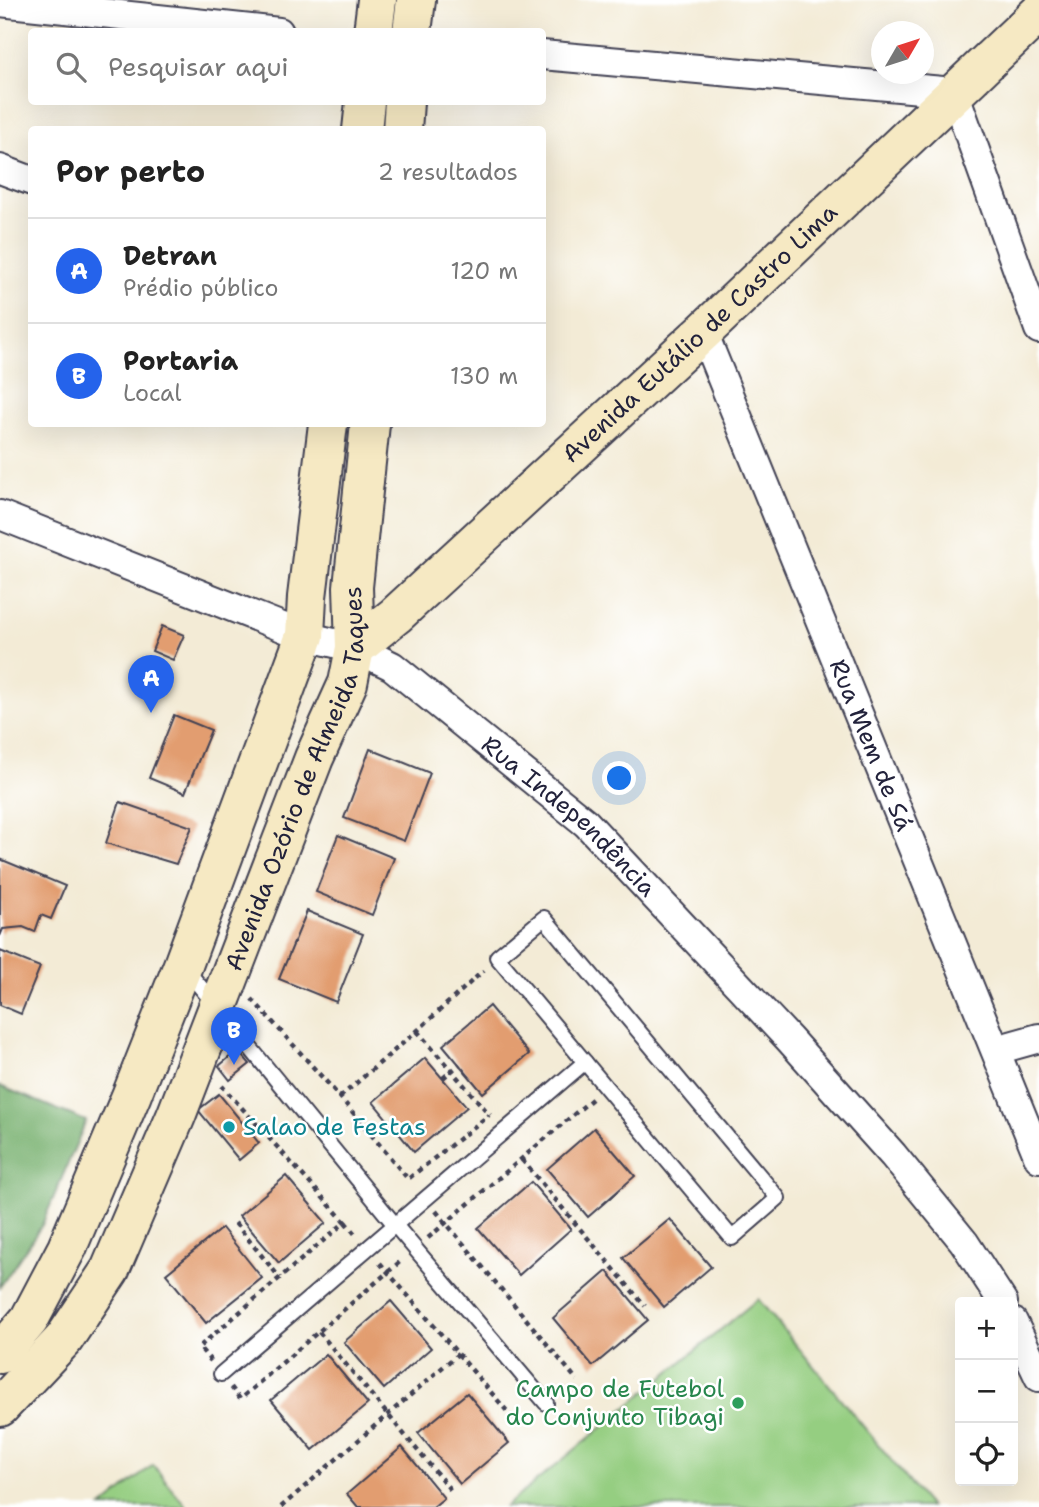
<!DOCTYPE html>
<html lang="pt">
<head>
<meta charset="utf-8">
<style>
  body { margin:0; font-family:"Shantell Sans",sans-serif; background:#f6f6f6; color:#222 }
  .controls { position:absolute; right:21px; bottom:21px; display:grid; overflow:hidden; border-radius:7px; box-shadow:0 7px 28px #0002 }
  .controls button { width:63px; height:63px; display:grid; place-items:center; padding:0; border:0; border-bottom:2px solid #e0e0e0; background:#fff; color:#222; font:35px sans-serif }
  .compass { position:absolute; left:871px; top:21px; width:63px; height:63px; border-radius:50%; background:#fff; box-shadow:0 7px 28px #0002; rotate:51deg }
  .you { position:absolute; left:620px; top:779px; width:24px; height:24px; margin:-18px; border:5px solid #fff; border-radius:50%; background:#1a73e8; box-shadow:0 0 0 10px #1a73e833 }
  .badge { display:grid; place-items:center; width:46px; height:46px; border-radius:50%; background:#2563eb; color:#fff; font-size:23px; font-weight:700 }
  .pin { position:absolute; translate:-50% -58px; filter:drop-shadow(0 2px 4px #0008) }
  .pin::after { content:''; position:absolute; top:37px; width:24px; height:21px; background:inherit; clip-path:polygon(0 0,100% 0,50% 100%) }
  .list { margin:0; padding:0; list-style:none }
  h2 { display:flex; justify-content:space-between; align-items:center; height:91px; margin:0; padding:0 28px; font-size:30px }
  h2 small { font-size:23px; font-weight:400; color:#767676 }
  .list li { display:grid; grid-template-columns:46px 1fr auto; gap:21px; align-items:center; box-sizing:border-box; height:105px; padding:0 28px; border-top:2px solid #e0e0e0 }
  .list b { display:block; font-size:26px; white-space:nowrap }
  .list p { margin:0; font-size:23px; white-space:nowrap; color:#767676 }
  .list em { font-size:23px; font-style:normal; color:#767676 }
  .icon { flex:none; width:38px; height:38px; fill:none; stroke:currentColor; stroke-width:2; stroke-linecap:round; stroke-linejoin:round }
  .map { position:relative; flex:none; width:1039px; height:1507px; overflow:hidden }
  .search { position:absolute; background:#fff; box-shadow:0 7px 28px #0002; left:28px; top:28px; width:518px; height:77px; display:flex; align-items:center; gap:18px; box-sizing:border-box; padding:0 24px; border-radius:7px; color:#767676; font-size:26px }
  .panel { position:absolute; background:#fff; box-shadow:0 7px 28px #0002; left:28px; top:126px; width:518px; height:301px; border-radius:7px }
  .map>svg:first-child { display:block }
</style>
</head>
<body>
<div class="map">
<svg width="1039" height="1507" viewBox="0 0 1039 1507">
  <rect width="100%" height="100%" fill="#fff"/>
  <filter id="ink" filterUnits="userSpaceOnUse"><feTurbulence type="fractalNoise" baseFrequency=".0143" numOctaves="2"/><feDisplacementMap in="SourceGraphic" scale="14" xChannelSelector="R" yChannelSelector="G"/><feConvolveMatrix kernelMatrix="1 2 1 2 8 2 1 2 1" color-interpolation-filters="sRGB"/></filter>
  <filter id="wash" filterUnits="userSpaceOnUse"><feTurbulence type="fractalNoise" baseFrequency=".00686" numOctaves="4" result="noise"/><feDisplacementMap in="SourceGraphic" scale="28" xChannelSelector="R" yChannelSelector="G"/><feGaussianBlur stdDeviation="1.57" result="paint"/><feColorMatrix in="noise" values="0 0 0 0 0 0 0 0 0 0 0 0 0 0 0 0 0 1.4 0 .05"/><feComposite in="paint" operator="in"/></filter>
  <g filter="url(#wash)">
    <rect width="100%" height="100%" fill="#f3ebd6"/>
    <!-- green -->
    <g fill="#95ce81" stroke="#5c785e" stroke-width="2">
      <path d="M758 1299 930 1507H505Z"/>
      <path d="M153 1465 187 1507H102Z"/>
    </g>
    <!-- forest -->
    <path fill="#78b16f" stroke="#4d6a55" stroke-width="2" d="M0 1086 86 1121 42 1225 0 1287Z"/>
    <g id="blocks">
      <!-- building -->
      <g fill="#e29d70">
        <path d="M162 626 184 635 173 660 152 651Z"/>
        <path d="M174 715 211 730 185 793 149 778Z"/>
        <path d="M370 749 430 773 404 841 344 818Z"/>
        <path d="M120 802 192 827 176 864 106 843Z"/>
        <path d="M338 835 394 858 372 915 316 892Z"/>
        <path d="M0 859 65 886 51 919 41 915 35 932 23 927 3 929 0 936Z"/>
        <path d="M307 911 363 934 336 1002 279 979Z"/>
        <path d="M0 951 40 967 21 1014 0 1005Z"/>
        <path d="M489 1006 529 1054 483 1093 443 1045Z"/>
        <path d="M238 1050 250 1064 230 1080 219 1066Z"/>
        <path d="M425 1058 467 1107 414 1152 373 1102Z"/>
        <path d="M219 1094 259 1143 239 1160 198 1110Z"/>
        <path d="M594 1128 635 1176 588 1217 547 1169Z"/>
        <path d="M286 1176 326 1223 279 1263 239 1216Z"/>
        <path d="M531 1182 571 1229 519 1275 478 1228Z"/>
        <path d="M670 1219 711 1267 664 1307 623 1258Z"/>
        <path d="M222 1228 262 1278 206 1323 166 1274Z"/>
        <path d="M607 1271 648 1320 593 1366 553 1318Z"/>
        <path d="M391 1301 431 1348 384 1389 344 1342Z"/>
        <path d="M326 1354 368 1404 313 1450 271 1400Z"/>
        <path d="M467 1393 509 1443 460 1484 418 1433Z"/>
        <path d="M402 1447 444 1498 433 1507H358L347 1494Z"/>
      </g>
    </g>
  </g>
  <g filter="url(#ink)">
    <use href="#blocks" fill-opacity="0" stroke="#414052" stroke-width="2"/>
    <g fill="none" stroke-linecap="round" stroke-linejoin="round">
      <defs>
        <g id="lane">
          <path d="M544 918 778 1198 732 1238 497 957Z"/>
          <path d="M185 968 395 1225 546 1403"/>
          <path d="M221 1374 585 1062"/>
        </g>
        <g id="street">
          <path d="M0 2 279 32"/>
          <path d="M542 55 954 92 1039 329"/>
          <path d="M0 169 32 181"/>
          <path id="s1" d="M703 332 1039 1158"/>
          <path id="s2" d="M0 515 305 636 355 648 392 666 586 823 789 1039 893 1155 964 1242 1003 1302"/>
          <path d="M996 1050 1039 1038"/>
          <path d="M1013 1322 1039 1377"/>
        </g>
        <g id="secondary">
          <path d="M373 32 377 0"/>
          <path d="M412 32 416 0"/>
          <path d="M362 130 365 102"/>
          <path d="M402 130 404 102"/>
          <path id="s3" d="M355 648 396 615 703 332 1039 13"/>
          <path d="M0 1354 29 1320 67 1248 132 1094 183 965 305 636 307 597 328 424"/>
          <path id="s4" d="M0 1407 64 1339 110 1270 176 1116 314 758 348 683 355 648 353 587 370 424"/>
        </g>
      </defs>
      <!-- lane casing -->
      <use href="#lane" stroke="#414052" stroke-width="18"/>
      <!-- street casing -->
      <use href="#street" stroke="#414052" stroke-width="32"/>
      <!-- secondary casing -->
      <use href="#secondary" stroke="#414052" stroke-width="42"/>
      <!-- path -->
      <g stroke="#414052" stroke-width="4.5" stroke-dasharray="5 5" stroke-linecap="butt">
        <path d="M252 999 340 1097 408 1179 489 1115"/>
        <path d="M417 1031 490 1115"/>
        <path d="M443 1078 460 1064"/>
        <path d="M340 1097 417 1031 484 970"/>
        <path d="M522 1160 645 1306"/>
        <path d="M436 1211 577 1380"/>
        <path d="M345 1222 356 1235"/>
        <path d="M235 1223 280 1278"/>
        <path d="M428 1238 592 1099"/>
        <path d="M380 1263 519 1425"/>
        <path d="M319 1332 453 1493"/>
        <path d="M211 1361 199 1347 345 1222 222 1086"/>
        <path d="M231 1387 240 1399 402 1260"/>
        <path d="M281 1507 458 1354"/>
      </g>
      <!-- lane -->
      <use href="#lane" stroke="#fff" stroke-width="14"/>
      <!-- street -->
      <use href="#street" stroke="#fff" stroke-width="28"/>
      <!-- secondary -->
      <use href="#secondary" stroke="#f6e9c3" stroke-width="38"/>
    </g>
  </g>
  <!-- markers -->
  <circle fill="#0f9aa8" stroke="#fff" stroke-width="2.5" cx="229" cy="1127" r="7"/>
  <circle fill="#2e9e5b" stroke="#fff" stroke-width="2.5" cx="738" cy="1403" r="7"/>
  <g text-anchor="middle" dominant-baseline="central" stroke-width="5" stroke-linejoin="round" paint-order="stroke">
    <!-- street labels -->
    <g font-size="24" fill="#22223b" stroke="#fff">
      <text stroke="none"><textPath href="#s3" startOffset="467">Avenida Eutálio de Castro Lima</textPath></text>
      <text stroke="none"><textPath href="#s1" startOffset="446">Rua Mem de Sá</textPath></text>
      <text stroke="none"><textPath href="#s4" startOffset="704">Avenida Ozório de Almeida Taques</textPath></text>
      <text stroke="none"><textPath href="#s2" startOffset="653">Rua Independência</textPath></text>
    </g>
    <!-- culture labels -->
    <g font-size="24" fill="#0d838f" stroke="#fff" text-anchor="start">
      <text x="243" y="1127">Salao de Festas</text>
    </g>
    <!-- leisure labels -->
    <g font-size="24" fill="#27864d" stroke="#fff" text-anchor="end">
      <text x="724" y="1389">Campo de Futebol<tspan x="724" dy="28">do Conjunto Tibagi</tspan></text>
    </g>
  </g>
</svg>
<div class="controls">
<button>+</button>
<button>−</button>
<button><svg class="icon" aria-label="locate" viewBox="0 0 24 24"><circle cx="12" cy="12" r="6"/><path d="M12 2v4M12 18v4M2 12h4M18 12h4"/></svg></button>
</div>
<svg class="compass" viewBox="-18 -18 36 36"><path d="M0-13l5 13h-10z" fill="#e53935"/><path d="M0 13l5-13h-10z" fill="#767676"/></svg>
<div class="you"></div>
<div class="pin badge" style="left:151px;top:713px">A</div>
<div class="pin badge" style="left:234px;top:1065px">B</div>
<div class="search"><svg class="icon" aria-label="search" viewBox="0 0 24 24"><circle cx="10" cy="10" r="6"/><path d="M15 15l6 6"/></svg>Pesquisar aqui</div>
<section class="panel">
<h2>Por perto<small>2 resultados</small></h2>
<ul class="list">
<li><span class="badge">A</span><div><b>Detran</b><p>Prédio público</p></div><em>120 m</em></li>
<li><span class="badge">B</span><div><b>Portaria</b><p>Local</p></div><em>130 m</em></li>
</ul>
</section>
</div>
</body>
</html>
